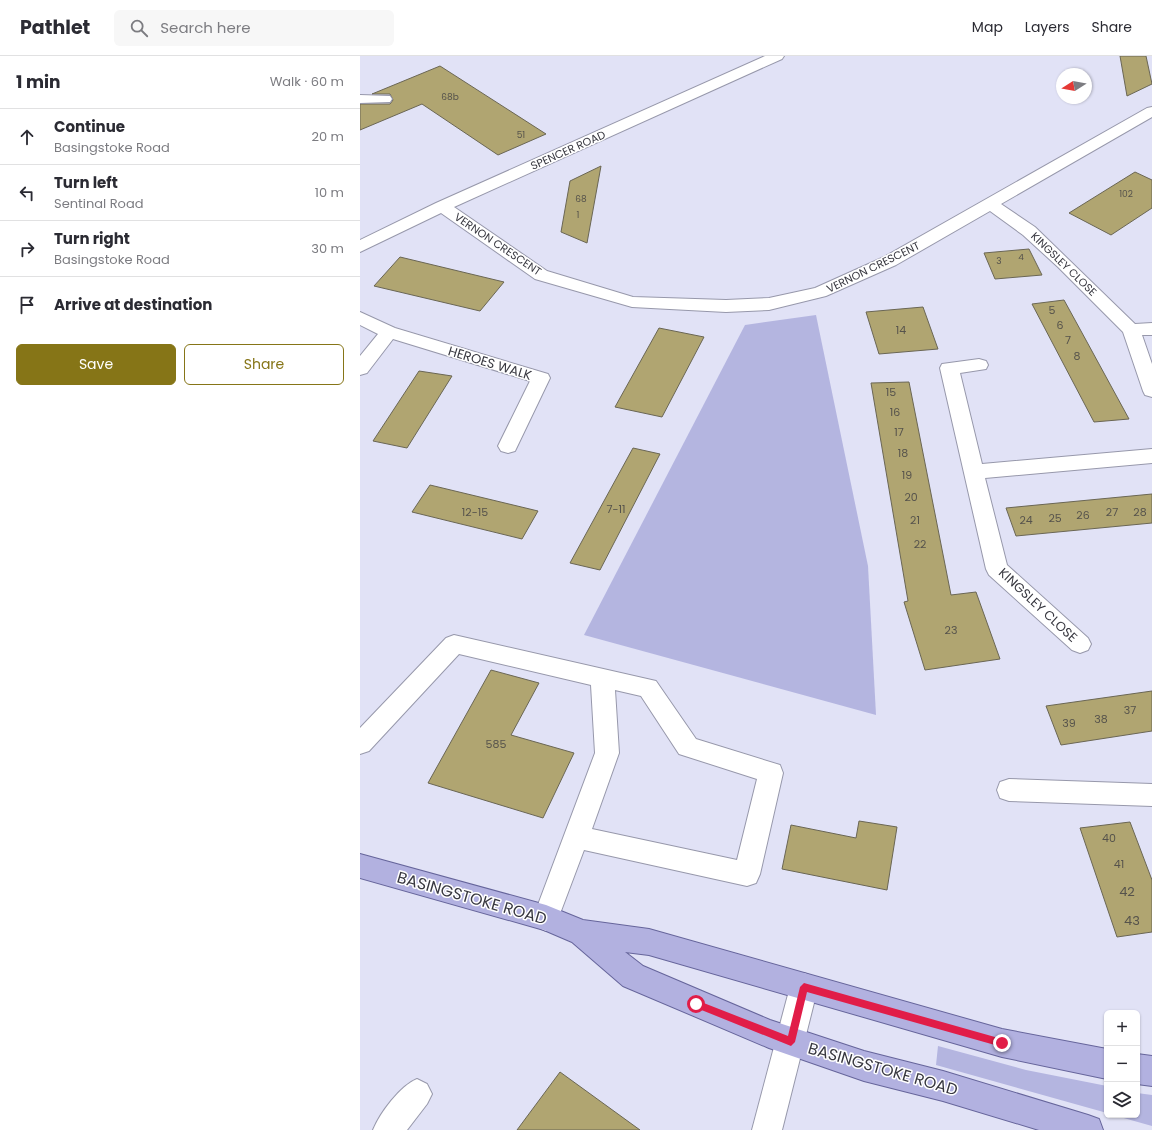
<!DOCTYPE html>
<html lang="en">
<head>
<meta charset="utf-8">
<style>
  body { margin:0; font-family:Poppins,sans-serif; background:#f7f7f7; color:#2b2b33 }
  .controls { position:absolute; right:12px; bottom:12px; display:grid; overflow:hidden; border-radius:6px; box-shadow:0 1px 3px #0004 }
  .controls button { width:36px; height:36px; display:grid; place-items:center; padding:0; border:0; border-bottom:1px solid #e1e1e2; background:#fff; color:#2b2b33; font:20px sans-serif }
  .compass { position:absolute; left:696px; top:12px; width:36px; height:36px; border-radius:50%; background:#fff; box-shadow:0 1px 3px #0004; rotate:259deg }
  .stop { position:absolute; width:12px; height:12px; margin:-9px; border:3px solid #e11d48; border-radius:50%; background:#fff }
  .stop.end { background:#e11d48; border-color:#fff; box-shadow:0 1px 4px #0008 }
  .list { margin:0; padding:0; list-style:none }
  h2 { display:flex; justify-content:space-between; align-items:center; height:52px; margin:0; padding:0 16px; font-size:17px }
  h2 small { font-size:13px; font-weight:400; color:#7c7c81 }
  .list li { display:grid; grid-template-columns:26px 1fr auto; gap:12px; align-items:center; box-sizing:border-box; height:56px; padding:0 16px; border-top:1px solid #e1e1e2 }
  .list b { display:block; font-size:15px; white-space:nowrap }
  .list p { margin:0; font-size:13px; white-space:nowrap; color:#7c7c81 }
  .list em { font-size:13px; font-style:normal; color:#7c7c81 }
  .actions { display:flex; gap:8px; padding:12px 16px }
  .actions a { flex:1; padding:9px 0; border:1px solid #867517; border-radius:6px; text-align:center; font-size:14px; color:#867517 }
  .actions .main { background:#867517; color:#fff }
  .icon { flex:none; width:22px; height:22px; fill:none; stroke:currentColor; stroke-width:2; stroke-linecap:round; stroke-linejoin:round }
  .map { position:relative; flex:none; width:792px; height:1074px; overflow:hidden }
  header { display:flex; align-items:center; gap:24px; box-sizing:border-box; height:56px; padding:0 20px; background:#fff; border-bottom:1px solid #e1e1e2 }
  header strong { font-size:19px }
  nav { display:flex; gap:22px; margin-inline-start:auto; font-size:14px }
  .search { width:280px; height:36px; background:#f7f7f7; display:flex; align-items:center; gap:10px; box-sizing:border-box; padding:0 14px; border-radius:6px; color:#7c7c81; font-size:15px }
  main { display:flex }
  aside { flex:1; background:#fff }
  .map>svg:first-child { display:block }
</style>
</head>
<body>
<header>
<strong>Pathlet</strong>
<div class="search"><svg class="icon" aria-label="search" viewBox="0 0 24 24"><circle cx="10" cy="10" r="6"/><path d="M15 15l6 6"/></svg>Search here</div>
<nav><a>Map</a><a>Layers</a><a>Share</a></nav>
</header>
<main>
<aside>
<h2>1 min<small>Walk · 60 m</small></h2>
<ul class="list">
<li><svg class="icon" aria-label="ahead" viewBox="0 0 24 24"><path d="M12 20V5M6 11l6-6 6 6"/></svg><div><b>Continue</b><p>Basingstoke Road</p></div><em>20 m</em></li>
<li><svg class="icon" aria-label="left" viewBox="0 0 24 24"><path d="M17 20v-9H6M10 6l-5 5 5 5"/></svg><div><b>Turn left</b><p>Sentinal Road</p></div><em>10 m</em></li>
<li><svg class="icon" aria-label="right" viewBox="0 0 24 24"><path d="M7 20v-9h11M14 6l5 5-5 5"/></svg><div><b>Turn right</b><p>Basingstoke Road</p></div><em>30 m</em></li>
<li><svg class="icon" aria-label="arrive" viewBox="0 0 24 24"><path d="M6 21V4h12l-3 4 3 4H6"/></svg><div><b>Arrive at destination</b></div></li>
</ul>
<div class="actions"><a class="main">Save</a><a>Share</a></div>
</aside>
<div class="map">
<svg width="792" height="1074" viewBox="0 0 792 1074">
  <rect width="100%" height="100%" fill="#e1e2f6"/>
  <!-- green -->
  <g fill="#b4b5e0">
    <path d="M456 259 508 510 516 659 224 579 385 269Z"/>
    <path d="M578 990 666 1014 747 1030V1057L576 1009Z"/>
    <path d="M777 1037 792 1039V1070L753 1059H777Z"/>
  </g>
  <!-- building -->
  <g fill="#b0a571" stroke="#6a6654">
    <path d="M760 0H786L792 28 767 40Z"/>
    <path d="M80 10 186 78 138 99 62 48 0 74V48H30L33 44 30 38H12Z"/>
    <path d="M241 110 227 187 201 176 210 125Z"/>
    <path d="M775 116 792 124V152L751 179 709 157Z"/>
    <path d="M669 193 682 219 635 223 624 197Z"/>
    <path d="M40 201 144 226 120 255 14 230Z"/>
    <path d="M704 244 721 275 769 363 734 366 672 248Z"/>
    <path d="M563 251 578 293 519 298 506 256Z"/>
    <path d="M299 272 344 281 302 361 255 351Z"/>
    <path d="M59 315 92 320 47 392 13 385Z"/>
    <path d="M549 326 591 539 616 536 640 603 565 614 544 546 548 545 511 327Z"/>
    <path d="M273 392 300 398 240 514 210 507Z"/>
    <path d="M70 429 178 455 162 483 52 456Z"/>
    <path d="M792 438V467L656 480 646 452Z"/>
    <path d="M131 614 179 627 151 679 214 697 183 762 68 727Z"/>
    <path d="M792 635V675L701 689 686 650Z"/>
    <path d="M499 765 537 771 527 834 422 813 431 769 496 782Z"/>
    <path d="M770 766 792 824V876L757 881 720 772Z"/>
    <path d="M200 1016 280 1074H157Z"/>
  </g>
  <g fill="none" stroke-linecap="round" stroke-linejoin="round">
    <defs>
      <g id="minor">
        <path d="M405 0H424L422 3 94 151 187 215 273 241 366 244 409 242 455 232 524 201 787 52 792 51V61L641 148 675 171 775 268 792 267V279H782L792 308V341L785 339 783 335 763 276 698 211 663 179 630 155 536 209 466 240 409 254 366 256 272 251 175 223 81 157 0 196V184L76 147Z"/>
        <path d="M0 39 30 40 32 43 30 46 0 47Z"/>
        <path d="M0 256 35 272 188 318 190 322 155 395 148 397 141 395 138 390 170 325 33 283 7 317 0 319V300L18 278 0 269Z"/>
        <path d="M619 303 626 305 628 309 626 313 600 317 622 408 792 393V407L625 422 647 509 728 582 731 588 728 594 720 597 712 594 629 519 626 513 580 312 582 308Z"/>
        <path d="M94 579 296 625 336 683 420 709 423 717 400 818 396 827 387 830 224 794 195 871 186 875 177 871 173 862 235 697 231 629 99 598 9 695 0 698V672L86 582ZM255 634 281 640 319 698 397 723 377 804 232 773 259 697Z"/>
        <path d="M649 723 792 728V750L649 745 640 742 637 734 640 726Z"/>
        <path d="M444 917 454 921 458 931 422 1074H392L430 931 434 921Z"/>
        <path d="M57 1023 67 1028 72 1038 67 1048 47 1074H13C20 1057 40 1030 57 1023Z"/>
      </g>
      <g id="major">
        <path d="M0 798 186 849 223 864 289 873 642 973 747 993V1023L642 1001 289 899 265 896 283 910 410 964 504 995 583 1015 728 1059 739 1063 743 1074H679L583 1045 504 1025 409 992 263 930 212 886 184 874 0 822Z"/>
        <path d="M777 998 792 1000V1030L777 1028Z"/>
      </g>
    </defs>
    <!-- minor casing -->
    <use href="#minor" stroke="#9798ab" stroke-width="2"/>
    <!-- major casing -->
    <use href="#major" stroke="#66659b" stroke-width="2"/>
    <!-- minor -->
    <use href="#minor" fill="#fff" fill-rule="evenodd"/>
    <!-- major -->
    <use href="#major" fill="#b2b1e0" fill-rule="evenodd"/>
  </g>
  <!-- route -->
  <path fill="#e11d48" d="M444 927 642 983 646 987 642 991 447 936 435 986 431 990 334 951 332 948 336 944 428 980 440 931Z"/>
  <g text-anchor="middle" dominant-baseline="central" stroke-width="3" stroke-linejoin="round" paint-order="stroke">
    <!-- far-number labels -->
    <g font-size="9" fill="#56534c">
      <text x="90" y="41">68b</text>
      <text x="161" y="79">51</text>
      <text x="766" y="138">102</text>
      <text x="221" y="143">68</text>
      <text x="218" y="159">1</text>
      <text x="661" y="201">4</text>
      <text x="639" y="205">3</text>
    </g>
    <!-- far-street labels -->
    <g font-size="11" fill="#383840" stroke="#fff">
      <text transform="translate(208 94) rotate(-24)">SPENCER ROAD</text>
      <text transform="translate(138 188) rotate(34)">VERNON CRESCENT</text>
      <text transform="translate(704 208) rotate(44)">KINGSLEY CLOSE</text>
      <text transform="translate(513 211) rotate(-26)">VERNON CRESCENT</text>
    </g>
    <!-- number labels -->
    <g font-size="11" fill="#56534c">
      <text x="692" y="254">5</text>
      <text x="700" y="269">6</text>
      <text x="541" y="274">14</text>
      <text x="708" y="284">7</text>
      <text x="717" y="300">8</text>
      <text x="531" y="336">15</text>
      <text x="535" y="356">16</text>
      <text x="539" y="376">17</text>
      <text x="543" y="397">18</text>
      <text x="547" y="419">19</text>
      <text x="551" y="441">20</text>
      <text x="256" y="453">7-11</text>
      <text x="115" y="456">12-15</text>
      <text x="752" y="456">27</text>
      <text x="780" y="456">28</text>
      <text x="723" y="459">26</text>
      <text x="695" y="462">25</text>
      <text x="555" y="464">21</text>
      <text x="666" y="464">24</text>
      <text x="560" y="488">22</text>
      <text x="591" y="574">23</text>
      <text x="770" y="654">37</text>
      <text x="741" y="663">38</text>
      <text x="709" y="667">39</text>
      <text x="136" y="688">585</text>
      <text x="749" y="782">40</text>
      <text x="759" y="808">41</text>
    </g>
    <!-- street labels -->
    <g font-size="13" fill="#383840" stroke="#fff">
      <text transform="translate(130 307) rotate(17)">HEROES WALK</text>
      <text transform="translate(678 549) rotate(43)">KINGSLEY CLOSE</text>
    </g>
    <!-- near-number labels -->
    <g font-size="13" fill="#56534c">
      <text x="767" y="835">42</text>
      <text x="772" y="864">43</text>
    </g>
    <!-- near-street labels -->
    <g font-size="16" fill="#383840" stroke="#fff">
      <text transform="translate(112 842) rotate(16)">BASINGSTOKE ROAD</text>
      <text transform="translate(523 1013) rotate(16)">BASINGSTOKE ROAD</text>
    </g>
  </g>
</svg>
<div class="controls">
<button>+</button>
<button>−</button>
<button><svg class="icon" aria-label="layers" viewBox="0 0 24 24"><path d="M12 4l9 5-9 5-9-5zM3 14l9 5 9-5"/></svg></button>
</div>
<svg class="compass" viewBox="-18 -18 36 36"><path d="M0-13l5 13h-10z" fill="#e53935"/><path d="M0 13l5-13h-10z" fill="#7c7c81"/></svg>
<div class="stop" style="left:336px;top:948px"></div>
<div class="stop end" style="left:642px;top:987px"></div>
</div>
</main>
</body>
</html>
